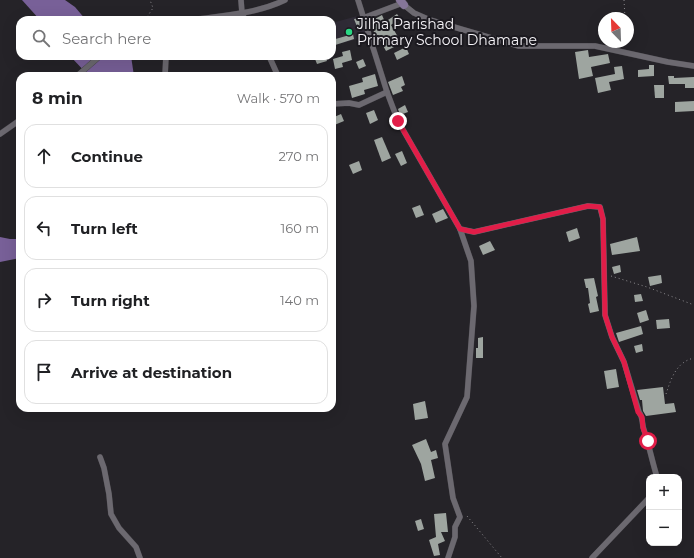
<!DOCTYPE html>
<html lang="en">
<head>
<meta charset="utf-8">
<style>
  body { margin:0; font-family:Montserrat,sans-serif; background:#f2f2f2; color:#202124 }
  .controls { position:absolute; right:12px; bottom:12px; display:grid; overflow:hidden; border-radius:8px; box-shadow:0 4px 16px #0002 }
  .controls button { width:36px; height:36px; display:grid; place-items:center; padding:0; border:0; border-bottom:1px solid #e0e0e0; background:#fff; color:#202124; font:20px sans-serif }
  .compass { position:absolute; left:598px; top:12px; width:36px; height:36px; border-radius:50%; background:#fff; box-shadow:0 4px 16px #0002; rotate:337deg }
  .stop { position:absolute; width:12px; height:12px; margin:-9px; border:3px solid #e11d48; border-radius:50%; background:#fff }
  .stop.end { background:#e11d48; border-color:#fff; box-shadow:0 1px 4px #0008 }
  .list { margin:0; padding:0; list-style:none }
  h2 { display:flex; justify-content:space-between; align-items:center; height:52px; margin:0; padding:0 16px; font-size:17px }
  h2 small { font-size:13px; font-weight:400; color:#757577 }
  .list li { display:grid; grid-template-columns:26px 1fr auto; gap:12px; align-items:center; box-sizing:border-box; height:64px; margin:0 8px 8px; padding:0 8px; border:1px solid #e0e0e0; border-radius:12px }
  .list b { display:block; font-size:15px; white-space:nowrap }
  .list em { font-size:13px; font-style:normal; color:#757577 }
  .icon { flex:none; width:22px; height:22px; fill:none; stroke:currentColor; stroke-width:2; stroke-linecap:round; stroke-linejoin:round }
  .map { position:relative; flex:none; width:694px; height:558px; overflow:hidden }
  .search { position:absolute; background:#fff; box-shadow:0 4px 16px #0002; left:16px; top:16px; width:320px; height:44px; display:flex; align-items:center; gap:10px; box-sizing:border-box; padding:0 14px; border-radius:12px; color:#757577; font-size:15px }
  .panel { position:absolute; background:#fff; box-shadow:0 4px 16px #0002; left:16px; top:72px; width:320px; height:340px; border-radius:12px }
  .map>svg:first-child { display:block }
</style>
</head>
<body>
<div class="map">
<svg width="694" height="558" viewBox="0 0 694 558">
  <rect width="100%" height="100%" fill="#252328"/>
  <!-- built -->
  <path fill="#2f2b36" d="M361 15 368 36 332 46V23Z"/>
  <!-- water -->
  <g fill="#786098">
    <path d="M22 0H65L75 7 86 20H40Z"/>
    <path d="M70 56H131L134 76H89Z"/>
    <path d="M0 237 10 239H20V258L0 262Z"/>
  </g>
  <!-- building -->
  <g fill="#9ea5a0">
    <path d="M397 14 400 18 391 25 398 37 391 41 394 47 386 51 380 40H378L372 28 376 26 373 20 382 15 385 22Z"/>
    <path d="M359 18 362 28 358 29 354 19Z"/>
    <path d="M353 34 354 39 332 46V40Z"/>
    <path d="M406 47 409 54 397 60 394 53Z"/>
    <path d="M350 50 352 60 342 63 343 67 335 69 333 59 343 56 342 52Z"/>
    <path d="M588 50 589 57 608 54 610 63 591 67 593 76 579 79 575 52Z"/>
    <path d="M325 56 327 61 317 64 315 59Z"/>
    <path d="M363 59 366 66 359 69 356 62Z"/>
    <path d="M649 65H654V76L638 77V70L649 69Z"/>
    <path d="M622 66 624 79 609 82 611 90 598 93 595 78 615 74 614 67Z"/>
    <path d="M375 74 378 86 364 90 365 94 352 98 349 86 363 82 362 78Z"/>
    <path d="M402 76 405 85 401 87 403 91 393 95 388 82Z"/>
    <path d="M668 76H674V78L694 77V88H685V84H669Z"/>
    <path d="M654 85H664V98H655Z"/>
    <path d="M694 101V111L675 112V102Z"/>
    <path d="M405 105 408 112 400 115 398 109Z"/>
    <path d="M374 110 378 120 370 124 366 113Z"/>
    <path d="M341 114 344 121 332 126V118Z"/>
    <path d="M382 137 391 158 382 162 374 140Z"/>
    <path d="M402 151 407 163 401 166 395 154Z"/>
    <path d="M359 161 362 170 353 174 349 165Z"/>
    <path d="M420 205 424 215 416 218 412 208Z"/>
    <path d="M443 209 448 218 436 223 432 214Z"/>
    <path d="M577 228 580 238 569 242 566 232Z"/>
    <path d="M637 237 640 251 612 255 610 244Z"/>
    <path d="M490 241 495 250 483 255 479 246Z"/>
    <path d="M620 265 621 272 614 274 612 267Z"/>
    <path d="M661 275 662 283 650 286 648 277Z"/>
    <path d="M594 278 598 296 596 297 599 311 590 313 588 304 590 303 588 288H586L584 279Z"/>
    <path d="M641 294 643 301 635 302 634 295Z"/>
    <path d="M646 310 649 320 640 323 637 313Z"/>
    <path d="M669 319 670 328 657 329 656 320Z"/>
    <path d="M641 326 643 334 619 342 616 333Z"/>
    <path d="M483 337V358H476V348H478V338Z"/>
    <path d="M642 344 643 351 636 353 634 346Z"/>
    <path d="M616 369 619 387 607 389 604 371Z"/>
    <path d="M663 387 665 404 674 403 676 412 646 416 643 411 642 400H640L637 390Z"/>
    <path d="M425 401 428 418 415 420 413 404Z"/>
    <path d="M426 439 431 452 436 450 438 458 431 460 435 478 425 481 421 464 412 445Z"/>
    <path d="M446 513 448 532H441L445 541 438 544 440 555 434 556 429 540 436 537 434 514Z"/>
    <path d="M421 519 424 529 418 531 415 521Z"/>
  </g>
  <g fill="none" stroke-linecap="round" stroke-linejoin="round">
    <defs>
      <g id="street">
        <path d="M241 0 242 13 245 20"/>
        <path d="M358 0 387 92 398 121 460 229 471 261 474 306 467 397 445 444 453 498 460 517 455 527V537L448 558"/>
        <path d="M363 18 400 4 404 5 414 13 430 20 519 46H595L668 62 694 66"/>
        <path d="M157 20H179"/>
        <path d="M190 20C221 16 256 14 285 0"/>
        <path d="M269 56 278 76"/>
        <path d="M77 76 100 56"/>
        <path d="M165 76 166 56"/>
        <path d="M332 104 349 103 359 105 387 92"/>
        <path d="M0 134 20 120"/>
        <path d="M460 229 474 232 588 206 600 207 603 219 605 315 612 337 624 362 639 412C644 419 641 422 644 430 649 445 652 461 657 477"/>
        <path d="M100 457 104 468 109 494 111 514 119 528 136 547 140 558"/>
        <path d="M592 558 649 498"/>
      </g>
      <path id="secondary" d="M400 0 404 5"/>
    </defs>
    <!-- street casing -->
    <use href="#street" stroke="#413f44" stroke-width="6"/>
    <!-- secondary casing -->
    <use href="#secondary" stroke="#413f44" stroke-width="9"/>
    <!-- path -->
    <g stroke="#8d8b8f" stroke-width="1" stroke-dasharray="1 3" stroke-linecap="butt">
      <path d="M624 0 625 18"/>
      <path d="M145 20 153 8 150 0"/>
      <path d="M624 45V42"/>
      <path d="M611 276 647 287 694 305"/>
      <path d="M666 394C671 379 676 362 694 358"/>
      <path d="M467 516 502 558"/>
    </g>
    <!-- street -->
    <use href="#street" stroke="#6c6970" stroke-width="5.5"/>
    <!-- secondary -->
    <use href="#secondary" stroke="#857698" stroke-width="8"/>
  </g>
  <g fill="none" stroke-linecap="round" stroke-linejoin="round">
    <!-- route -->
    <path stroke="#e11d48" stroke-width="5" d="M398 121 460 229 474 232 588 206 600 207 603 219 605 315 612 337 624 362 638 412 642 417 643 428 648 441"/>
  </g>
  <!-- markers -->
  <circle fill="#2ad884" stroke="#1b191f" stroke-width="1.5" cx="349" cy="32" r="4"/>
  <g text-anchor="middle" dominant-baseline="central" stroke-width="4" stroke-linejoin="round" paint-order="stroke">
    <!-- poi labels -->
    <g font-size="14" fill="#f6f4f8" stroke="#1b191f" text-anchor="start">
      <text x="357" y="24">Jilha Parishad<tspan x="357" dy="16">Primary School Dhamane</tspan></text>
    </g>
  </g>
</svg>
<div class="controls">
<button>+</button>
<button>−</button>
</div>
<svg class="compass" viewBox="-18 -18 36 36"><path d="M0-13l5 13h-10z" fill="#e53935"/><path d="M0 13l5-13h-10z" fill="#757577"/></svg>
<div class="stop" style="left:648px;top:441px"></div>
<div class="stop end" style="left:398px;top:121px"></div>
<div class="search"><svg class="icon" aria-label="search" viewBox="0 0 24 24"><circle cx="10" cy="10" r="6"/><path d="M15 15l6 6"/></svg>Search here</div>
<section class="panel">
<h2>8 min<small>Walk · 570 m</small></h2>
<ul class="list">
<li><svg class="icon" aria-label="ahead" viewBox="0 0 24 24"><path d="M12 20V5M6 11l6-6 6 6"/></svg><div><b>Continue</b></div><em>270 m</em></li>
<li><svg class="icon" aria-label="left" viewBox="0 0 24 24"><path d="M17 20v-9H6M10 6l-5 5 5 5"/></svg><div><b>Turn left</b></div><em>160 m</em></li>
<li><svg class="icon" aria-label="right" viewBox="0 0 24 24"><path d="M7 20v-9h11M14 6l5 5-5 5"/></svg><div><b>Turn right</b></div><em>140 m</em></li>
<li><svg class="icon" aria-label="arrive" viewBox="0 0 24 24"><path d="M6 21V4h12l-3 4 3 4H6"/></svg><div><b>Arrive at destination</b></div></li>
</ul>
</section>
</div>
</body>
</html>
